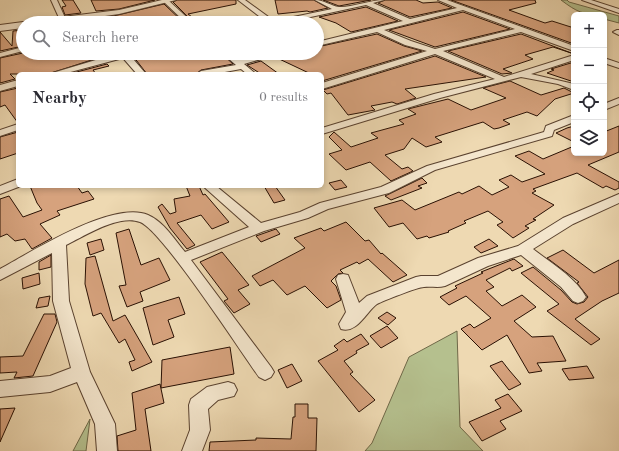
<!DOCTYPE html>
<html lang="en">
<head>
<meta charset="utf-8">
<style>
  body { margin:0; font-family:"Old Standard TT",serif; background:#f7f7f7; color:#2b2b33 }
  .controls { position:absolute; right:12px; top:12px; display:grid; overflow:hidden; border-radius:6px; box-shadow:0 2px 6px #0003 }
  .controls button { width:36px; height:36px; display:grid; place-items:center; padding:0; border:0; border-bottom:1px solid #e1e1e2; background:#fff; color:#2b2b33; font:20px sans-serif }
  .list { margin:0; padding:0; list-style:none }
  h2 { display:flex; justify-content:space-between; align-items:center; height:52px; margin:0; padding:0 16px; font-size:17px }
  h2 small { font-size:13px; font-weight:400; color:#7c7c81 }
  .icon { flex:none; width:22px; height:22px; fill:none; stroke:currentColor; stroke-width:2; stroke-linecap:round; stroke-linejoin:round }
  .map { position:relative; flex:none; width:619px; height:451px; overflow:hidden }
  .search { position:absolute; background:#fff; box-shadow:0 2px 6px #0003; left:16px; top:16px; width:308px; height:44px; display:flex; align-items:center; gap:10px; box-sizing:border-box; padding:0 14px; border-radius:22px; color:#7c7c81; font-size:15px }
  .panel { position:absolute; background:#fff; box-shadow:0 2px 6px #0003; left:16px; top:72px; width:308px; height:116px; border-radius:6px }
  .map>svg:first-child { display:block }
</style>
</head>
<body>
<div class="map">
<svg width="619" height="451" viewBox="0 0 619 451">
  <rect width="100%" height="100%" fill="#eed9b2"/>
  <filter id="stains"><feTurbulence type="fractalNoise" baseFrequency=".005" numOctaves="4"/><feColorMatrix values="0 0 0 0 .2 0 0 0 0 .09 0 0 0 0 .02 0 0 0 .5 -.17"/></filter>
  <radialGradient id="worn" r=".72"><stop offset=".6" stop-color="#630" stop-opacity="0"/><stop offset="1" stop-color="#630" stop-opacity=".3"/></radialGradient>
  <!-- green -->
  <g fill="#b5c08e" stroke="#6f6848">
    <path d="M561 0H567L569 2 619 16V23L604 19V15C583 15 577 12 561 0Z"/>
    <path d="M457 331 460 427 483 451H365L372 443 409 357Z"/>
    <path d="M90 419 86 451H73Z"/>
  </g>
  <!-- building -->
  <g fill="#d6a27d" stroke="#291003">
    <path d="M62 0H73L81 13 65 15 62 7 66 6Z"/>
    <path d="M91 0H155L119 9 96 11Z"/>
    <path d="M177 0H236V4L188 14 200 23H194L173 2Z"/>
    <path d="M275 0H314L328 8 310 12 307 11 278 14Z"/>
    <path d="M323 0H371L339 6Z"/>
    <path d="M385 0H416L423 3 438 2 452 8 410 17 378 3Z"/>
    <path d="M451 0H535L536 3 509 10 545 23 552 21 574 28V44Z"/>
    <path d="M164 4 184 23H133L128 18 108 22 105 18Z"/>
    <path d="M366 7 398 21 351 32 336 23 319 17Z"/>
    <path d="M463 12 510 29 435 47 389 30Z"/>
    <path d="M23 30V46L0 51V32L12 46 13 31Z"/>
    <path d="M377 34 404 46 422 51 322 81 324 80 322 79V74H311L275 57 283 53H317V47Z"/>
    <path d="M521 34 574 54 553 47 525 55 533 59 503 69 512 73 502 74 448 51Z"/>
    <path d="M23 53H37L41 56 50 53H97L101 57 48 74H10L15 79 0 83V58Z"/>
    <path d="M149 53H207V55L221 53 233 64 201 70 196 74H147L133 56Z"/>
    <path d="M435 56 486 77 405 89 416 98 397 104 392 102 371 106 375 110 348 115 331 93 327 94 323 90Z"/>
    <path d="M261 61 279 74H261L247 65Z"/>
    <path d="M574 62V82L547 73 554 70 551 69Z"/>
    <path d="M107 64 109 66 93 70 96 74H69Z"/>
    <path d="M510 81 541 95 564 88 574 93 555 99 537 116 527 112 503 120 510 124 499 128 494 129 483 122 435 137 442 142 426 147 412 138 404 149 385 155 402 169 408 167 413 171 391 181 370 162 346 170 329 154 342 150 329 137 334 132 351 147 378 138 371 133 404 124 399 120 416 114 408 109 448 99 471 110 506 98 483 88Z"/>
    <path d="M18 88V123L5 105 0 107V92Z"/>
    <path d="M574 126V142L556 133 567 128Z"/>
    <path d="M619 126V152L588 165 619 182V188L615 190 606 186 603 188 577 173 533 189 536 191 532 193 554 205 533 219 536 220 525 226 529 228 513 238 497 225 503 222 488 211 464 221 466 223 448 231 449 232 429 238 427 236 417 239 403 223 389 227 374 208 402 200 415 210 459 192 462 194 479 186 492 195 509 187 499 180 511 175 522 182 545 174 515 156 529 151 543 159 574 146V153H604V132Z"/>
    <path d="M18 132V153L0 159V137Z"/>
    <path d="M422 178 427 183 418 186 422 188 391 200 385 196Z"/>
    <path d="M341 180 347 187 335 190 329 183Z"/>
    <path d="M30 186H77L82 193 88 191 94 199 57 211 60 215 40 224 52 238 32 249 25 239 15 241 7 234 0 237V199L9 196 23 217 42 210 37 203Z"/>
    <path d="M186 186H199L203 195 205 194 229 222 212 229 201 215 177 223 195 245 187 249 170 228 158 207 162 204 170 214 176 212 174 199 190 196Z"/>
    <path d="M264 186H275L285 200 274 203Z"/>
    <path d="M346 222 365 241 369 240 381 254 382 253 407 275 393 282 368 259 359 264 357 262 340 270 343 273 338 274 331 281 336 286 341 300 327 308 305 286 287 295 273 280 260 286 252 276 305 248 294 238 321 228 324 231Z"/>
    <path d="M129 229 141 265 159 258 170 280 140 292 143 301 127 307 119 286 126 285 116 233Z"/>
    <path d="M276 229 280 234 261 242 256 236Z"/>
    <path d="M101 239 104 250 90 255 87 243Z"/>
    <path d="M489 239 498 246 481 253 474 247Z"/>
    <path d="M563 250 594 273 619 260V293L602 301 575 319 600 339 591 345 547 311 559 304 521 273 533 267 561 290 572 302 577 304 584 302 588 297 577 283 579 282 547 258Z"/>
    <path d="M222 252 249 285 238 290 250 304 234 313 224 301 228 299 200 262Z"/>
    <path d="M51 255V267L39 270V262Z"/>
    <path d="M95 256 113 321 125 315 152 362 132 371 129 362 135 360 125 339 119 343 101 313 93 316 85 284 86 258Z"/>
    <path d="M514 259 523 266 512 271 510 268 486 280 494 287 486 291 502 306 522 295 536 307 514 321 532 337 553 336 566 361 537 363 542 371 529 373 507 335 482 350 461 329 470 324 474 328 491 318 466 296 449 305 440 297 457 288 455 286 483 273 481 272Z"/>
    <path d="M39 273 40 284 23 289 22 278Z"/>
    <path d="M50 296 48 306 36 308 39 298Z"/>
    <path d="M179 297 185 314 168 320 174 337 153 345 143 308Z"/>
    <path d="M387 312 396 318 388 325 378 318Z"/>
    <path d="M44 314H55L57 322 33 376 14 378 17 372 0 373V357L23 356Z"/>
    <path d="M387 326 398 338 381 348 370 336Z"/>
    <path d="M361 334 369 344 356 351 357 353 344 361 353 372 350 374 375 400 359 412 318 361 338 350 334 346 344 339 347 342Z"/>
    <path d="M230 347 234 374 161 388 162 360Z"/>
    <path d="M502 361 509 370 521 384 509 390 490 366Z"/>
    <path d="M292 364 302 381 287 388 278 370Z"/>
    <path d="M587 366 594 378 569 380 562 369Z"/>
    <path d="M160 384 164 403 145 409 151 451H118L117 436 136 430 132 393Z"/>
    <path d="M508 394 522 411 500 421 506 429 482 441 469 422 501 408 495 400Z"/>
    <path d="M295 404H308V418H317L316 451H209L210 442 256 440V438L291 439 293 417H295Z"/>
    <path d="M15 408 0 442V409Z"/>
  </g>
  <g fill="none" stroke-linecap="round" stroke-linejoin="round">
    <defs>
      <g id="minor">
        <path d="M51 0H57L66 20 65 21 60 20Z"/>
        <path d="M164 0H168L193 23H186L164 2Z"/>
        <path d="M238 0H245L274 21 332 9 315 0C324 0 331 6 339 7 349 8 371 0 384 0L373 3 410 19 457 8 438 0H447L574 46V51L521 32 443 51 504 77 574 55V60L531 74 574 84V90L558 84 521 77 440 98 322 134V128L434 94 495 79 435 54 322 89V83L427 51 405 45 377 32 317 46V42L403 21 366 5 283 23H268ZM463 10 515 29 435 49 411 41 384 30Z"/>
        <path d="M582 0H591L619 9V13Z"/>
        <path d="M99 13 101 14 107 23H101L96 15Z"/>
        <path d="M617 30H619V35L613 32Z"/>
        <path d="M23 47V51L0 57V53Z"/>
        <path d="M119 53H128L146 74H137L123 58 63 74H49Z"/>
        <path d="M222 53H231L240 60 269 53H282L244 64 256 74H247L241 69 214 74H197L201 71 236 65Z"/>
        <path d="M604 58 619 63V68L604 63Z"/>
        <path d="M18 80V86L0 91V85Z"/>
        <path d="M619 98V104L604 110V104Z"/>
        <path d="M574 115V122L554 130 552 136 435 170 389 193 328 209 308 218 264 231 191 260 271 367 274 372 271 377 265 380 259 377C241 352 161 229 140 222 118 214 85 236 66 245L69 301 90 372 115 424 117 451H97L95 424 77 382 50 392 0 397V381L50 376 71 368 53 301 52 253 0 280V269C31 252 113 200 148 215 164 222 174 239 185 252L249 227 203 186H216L261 223 300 212 320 203 381 187 427 166 544 132 546 126Z"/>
        <path d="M18 124V130L0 136V130Z"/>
        <path d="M18 179V186H21L0 194V186Z"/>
        <path d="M619 194V203L573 224 533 249C551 263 575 277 586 297L583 301 578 303 573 301 561 287 521 255 488 266 445 286C438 288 431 286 424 287 418 287 383 301 377 304 366 312 357 334 341 329L339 324 346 312 336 279 338 275 343 274 348 275 359 303 367 296 416 277 421 276H438L478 258 518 246 563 218Z"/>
        <path d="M228 382 234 384 237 390 234 396 218 400 208 409 210 430 202 451H182L190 430 189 405 191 399 207 387Z"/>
      </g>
      <g id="tertiary">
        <path d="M162 0H176L119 14 56 23H34L38 20 119 10Z"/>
        <path d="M23 22 25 23H23V28L0 31V25Z"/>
      </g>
    </defs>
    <!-- minor casing -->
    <use href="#minor" stroke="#5a422f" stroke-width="2"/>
    <!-- tertiary casing -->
    <use href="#tertiary" stroke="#5a422f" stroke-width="2"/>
    <!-- minor -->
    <use href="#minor" fill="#f4e6cd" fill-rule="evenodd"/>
    <!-- tertiary -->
    <use href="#tertiary" fill="#f4e6cd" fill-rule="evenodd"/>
  </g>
  <rect width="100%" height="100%" filter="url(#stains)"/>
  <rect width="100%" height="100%" fill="url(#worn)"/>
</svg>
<div class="controls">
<button>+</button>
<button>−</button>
<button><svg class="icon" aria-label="locate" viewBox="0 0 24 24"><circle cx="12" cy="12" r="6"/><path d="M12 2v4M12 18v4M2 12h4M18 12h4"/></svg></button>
<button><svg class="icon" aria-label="layers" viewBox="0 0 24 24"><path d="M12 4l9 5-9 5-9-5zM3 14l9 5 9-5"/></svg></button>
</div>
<div class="search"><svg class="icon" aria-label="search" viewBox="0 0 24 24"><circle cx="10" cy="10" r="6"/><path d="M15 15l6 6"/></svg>Search here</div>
<section class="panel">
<h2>Nearby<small>0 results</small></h2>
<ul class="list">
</ul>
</section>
</div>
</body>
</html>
